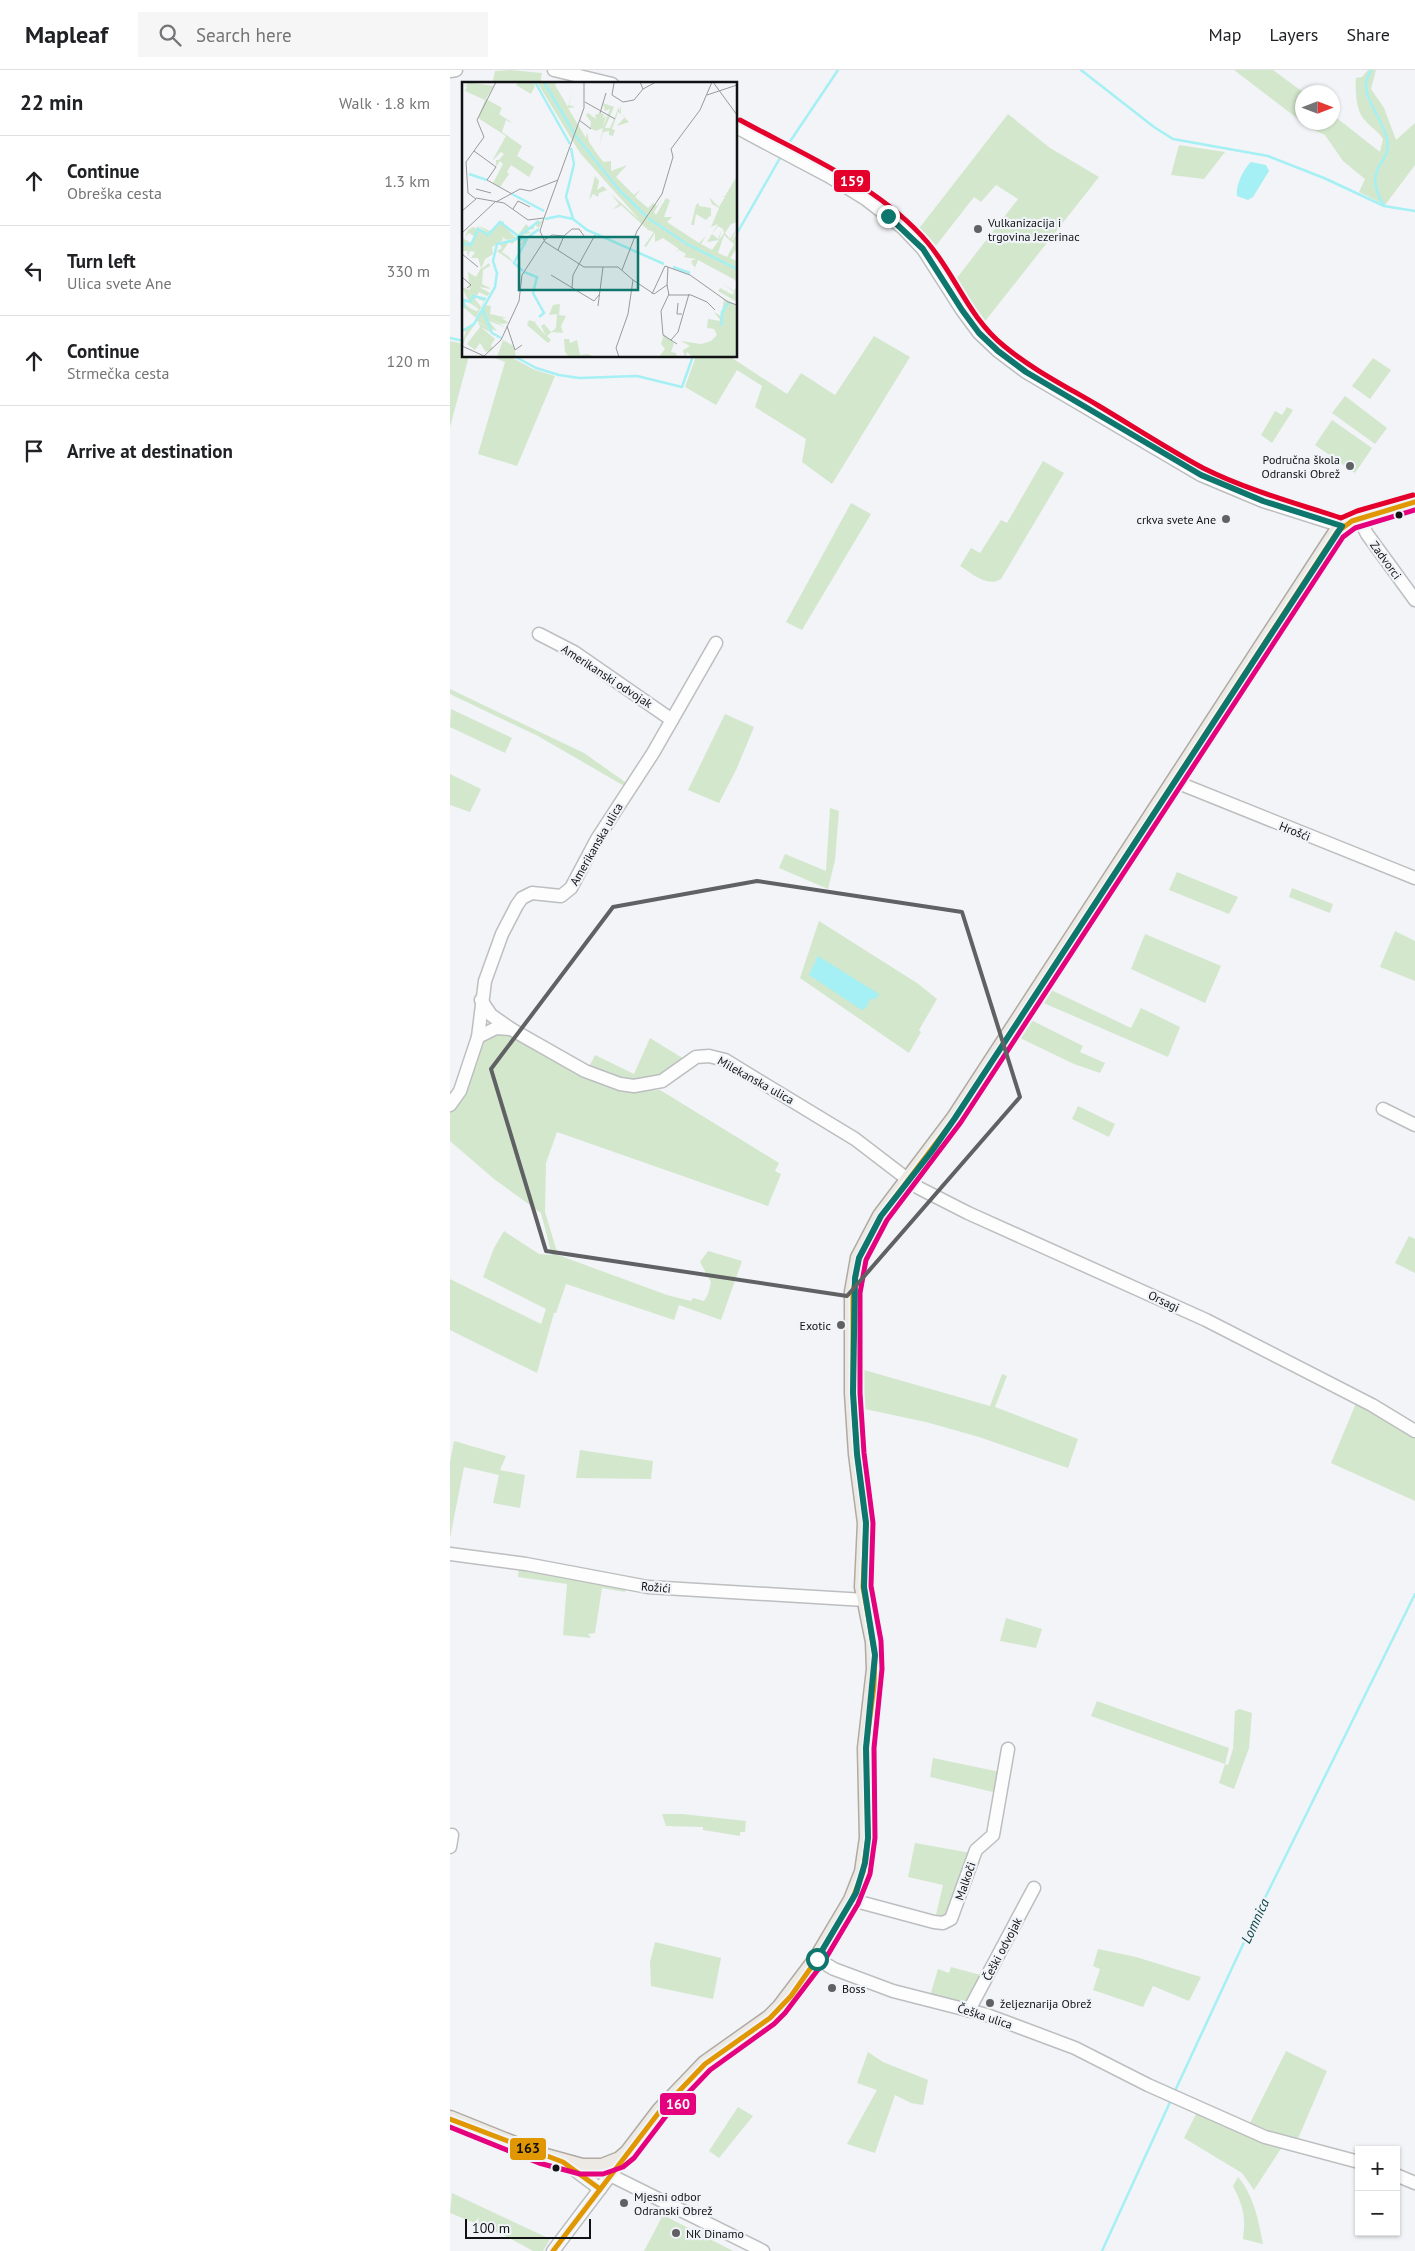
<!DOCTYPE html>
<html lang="en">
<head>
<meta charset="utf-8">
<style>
  body { margin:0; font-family:"PT Sans",sans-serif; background:#f6f6f6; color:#202124 }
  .controls { position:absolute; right:15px; bottom:15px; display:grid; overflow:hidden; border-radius:0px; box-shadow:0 1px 4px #0004 }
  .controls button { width:45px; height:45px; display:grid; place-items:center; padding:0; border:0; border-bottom:1px solid #e0e0e0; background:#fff; color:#202124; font:25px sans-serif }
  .compass { position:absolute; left:845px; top:15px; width:45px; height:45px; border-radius:50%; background:#fff; box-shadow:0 1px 4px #0004; rotate:90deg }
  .scale { position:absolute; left:15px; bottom:12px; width:126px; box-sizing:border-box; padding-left:5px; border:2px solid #111214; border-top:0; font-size:14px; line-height:18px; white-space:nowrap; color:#111214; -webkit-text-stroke:4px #f0f4f9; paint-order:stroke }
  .stop { position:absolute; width:15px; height:15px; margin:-11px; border:4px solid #0f766e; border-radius:50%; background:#fff }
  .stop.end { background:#0f766e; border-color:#fff; box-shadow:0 1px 5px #0008 }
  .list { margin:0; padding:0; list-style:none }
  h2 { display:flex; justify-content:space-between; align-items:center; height:65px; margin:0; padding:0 20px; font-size:21px }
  h2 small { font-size:16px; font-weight:400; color:#757577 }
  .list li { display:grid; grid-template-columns:32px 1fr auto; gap:15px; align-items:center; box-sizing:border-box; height:90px; padding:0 20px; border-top:1px solid #e0e0e0 }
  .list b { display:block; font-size:19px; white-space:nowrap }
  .list p { margin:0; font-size:16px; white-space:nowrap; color:#757577 }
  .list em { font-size:16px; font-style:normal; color:#757577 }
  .icon { flex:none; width:28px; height:28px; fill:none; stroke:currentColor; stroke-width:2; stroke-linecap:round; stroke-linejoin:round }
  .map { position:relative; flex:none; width:965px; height:2181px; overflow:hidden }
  header { display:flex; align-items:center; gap:30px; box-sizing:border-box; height:70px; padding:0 25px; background:#fff; border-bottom:1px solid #e0e0e0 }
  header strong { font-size:24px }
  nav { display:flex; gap:28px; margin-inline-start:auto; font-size:18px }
  .search { width:350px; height:45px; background:#f6f6f6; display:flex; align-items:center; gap:12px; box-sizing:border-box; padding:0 18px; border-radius:0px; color:#757577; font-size:19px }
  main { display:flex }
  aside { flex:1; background:#fff }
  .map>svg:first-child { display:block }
</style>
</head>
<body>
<header>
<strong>Mapleaf</strong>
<div class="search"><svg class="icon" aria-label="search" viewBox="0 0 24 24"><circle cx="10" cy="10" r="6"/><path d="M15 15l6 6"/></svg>Search here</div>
<nav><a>Map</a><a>Layers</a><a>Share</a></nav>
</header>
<main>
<aside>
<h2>22 min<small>Walk · 1.8 km</small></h2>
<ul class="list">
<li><svg class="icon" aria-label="ahead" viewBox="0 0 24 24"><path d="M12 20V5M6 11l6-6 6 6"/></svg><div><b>Continue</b><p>Obreška cesta</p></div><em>1.3 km</em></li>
<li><svg class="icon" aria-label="left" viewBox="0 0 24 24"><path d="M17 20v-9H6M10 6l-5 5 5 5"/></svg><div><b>Turn left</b><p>Ulica svete Ane</p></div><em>330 m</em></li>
<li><svg class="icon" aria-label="ahead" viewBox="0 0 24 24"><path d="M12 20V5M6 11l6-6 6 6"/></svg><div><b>Continue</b><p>Strmečka cesta</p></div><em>120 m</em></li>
<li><svg class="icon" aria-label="arrive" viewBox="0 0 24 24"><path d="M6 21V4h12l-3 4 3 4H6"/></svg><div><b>Arrive at destination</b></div></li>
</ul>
</aside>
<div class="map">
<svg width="965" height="2181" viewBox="0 0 965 2181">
  <rect width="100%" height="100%" fill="#f2f4f7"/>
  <!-- green -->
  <g fill="#d3e7cd">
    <path d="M60 0 92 3 90 14H42L45 1Z"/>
    <path d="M784 0H823L853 22 852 52Z"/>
    <path d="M918 0H926L921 19 934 38 946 70 965 53V95L935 135 909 122 915 109 893 91 875 65 859 58 853 53 882 52 883 45 930 82 933 69C927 60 919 56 913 48 906 39 905 20 906 8L912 7Z"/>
    <path d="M558 44 600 78 649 107 532 255 503 213 568 129 546 115 531 132 524 127 481 182 467 161Z"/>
    <path d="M729 75 775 82 754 109 721 105Z"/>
    <path d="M424 266 460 287 382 414 352 392 356 369 305 337 312 316 287 300 266 335 235 317 246 286H279L337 324 351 303 385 325Z"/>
    <path d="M0 271 14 274V286H19L0 357Z"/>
    <path d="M40 286H59L85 300 105 306 67 396 28 384 55 292Z"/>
    <path d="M923 288 941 300 920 329 902 316Z"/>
    <path d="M895 326 937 358 925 374 882 343Z"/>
    <path d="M837 337 843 340 822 373 811 365 825 341 832 345Z"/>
    <path d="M882 350 922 378 905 403 865 375Z"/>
    <path d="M593 391 614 403 551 509C537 518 522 503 510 496L521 478 530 483 551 450 557 453Z"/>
    <path d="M401 433 421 444 352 560 336 552Z"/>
    <path d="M0 619 134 683 178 714 176 717 88 666 0 624Z"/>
    <path d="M1 639 62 668 55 683 0 657Z"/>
    <path d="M275 644 304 657 286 700 269 733 238 720Z"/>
    <path d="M0 704 31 719 20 742 0 735Z"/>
    <path d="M380 738 389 741 385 790 378 819 329 798 335 784 376 801Z"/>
    <path d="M727 802 788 827 779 844 719 820Z"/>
    <path d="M842 818 883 834 880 843 839 827Z"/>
    <path d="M369 851 467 913 487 929 469 960 471 962 459 983 350 908Z"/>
    <path d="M945 861 965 871V911L930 897Z"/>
    <path d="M695 864 771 896 755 933 681 899Z"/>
    <path d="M597 918 681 958 691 938 730 957 718 987 589 931Z"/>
    <path d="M579 949 633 976 630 982 655 993 650 1003 624 994 568 967Z"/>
    <path d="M48 963 61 965 190 1021 210 1020 329 1093 325 1101 331 1104 318 1136 107 1062 96 1093 95 1142 108 1185 217 1225 241 1231 243 1228 254 1231 258 1224 261 1212 250 1192 258 1181 292 1191 271 1250 229 1235 224 1250 116 1214 106 1243H104L87 1303 0 1260V1209L91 1254 96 1239 33 1207 44 1178 54 1161 89 1184 102 1185 91 1143 44 1109 0 1071V1042L11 1029 30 971Z"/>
    <path d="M200 968 234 989C221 999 201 1013 184 1013 173 1013 150 1001 140 995L145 985 184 1004Z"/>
    <path d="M628 1036 665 1054 659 1067 622 1049Z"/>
    <path d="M959 1166 965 1169V1203L945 1193Z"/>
    <path d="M407 1298 540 1336 552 1304 557 1306 545 1337 628 1369 618 1398 529 1367 476 1352 410 1338Z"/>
    <path d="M907 1331 965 1365V1431L881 1393Z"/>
    <path d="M4 1371 56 1386 50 1400 75 1405 70 1438 43 1433 49 1405 14 1397 0 1468V1392Z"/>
    <path d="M130 1380 203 1391 201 1409 126 1408Z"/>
    <path d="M69 1497 176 1515 175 1522 152 1518 145 1563 138 1564 141 1568 113 1565 117 1514 68 1507Z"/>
    <path d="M556 1548 592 1559 586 1578 550 1571Z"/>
    <path d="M647 1631 779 1678 775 1694 778 1695 783 1679 785 1641 790 1639 802 1643 799 1678 784 1719 769 1713 775 1694 641 1646Z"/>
    <path d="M483 1688 550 1702 547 1723 480 1707Z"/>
    <path d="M212 1744H232L296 1751 295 1762H290V1766L253 1760V1757L216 1756Z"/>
    <path d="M465 1773 521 1783 499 1846 485 1849 493 1815 458 1807Z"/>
    <path d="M205 1872 271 1888 263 1929 201 1916 200 1892Z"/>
    <path d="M648 1879 686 1887 751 1907 739 1931 703 1916 693 1937 643 1920 650 1899 643 1896Z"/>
    <path d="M501 1897 534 1906 517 1934 480 1926 488 1899 499 1903Z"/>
    <path d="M836 1981 877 2001 847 2071 800 2053Z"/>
    <path d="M418 1982 433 1992 478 2010 473 2035 461 2033 445 2025 425 2083 397 2074 427 2020 407 2013Z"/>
    <path d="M288 2037 303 2046 269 2088 259 2081Z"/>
    <path d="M748 2040 832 2077 804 2120 792 2103 734 2068Z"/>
    <path d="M788 2107C804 2126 808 2149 813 2174L793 2169C796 2146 793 2136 783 2116Z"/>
    <path d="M2 2123 100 2169 93 2181H83L52 2164 0 2143Z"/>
    <path d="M213 2145 283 2181H194Z"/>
  </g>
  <!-- water -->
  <g fill="#a4f0f4">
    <path d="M801 92 816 95 819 101 803 127 798 130 787 126C785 116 794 98 801 92Z"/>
    <path d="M368 886 429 924 426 929H420L416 938 412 940 359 905Z"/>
  </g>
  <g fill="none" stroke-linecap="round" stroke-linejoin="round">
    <!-- stream -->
    <g stroke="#a4f0f4" stroke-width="2.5">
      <path d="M631 0 704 57 723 69 818 86 874 108 934 136"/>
      <path d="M921 0C919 5 916 9 916 14 914 30 937 55 938 76 938 82 936 85 933 90 921 106 924 119 934 136L965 141"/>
      <path d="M337 76 388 0"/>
      <path d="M286 165 330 88"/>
      <path d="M0 268 14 271"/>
      <path d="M64 286 86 298 109 305 129 308 187 306 232 317 243 286"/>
      <path d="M724 2023 809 1840 965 1524"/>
      <path d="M652 2181 721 2030"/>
    </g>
    <defs>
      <g id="minor">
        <path d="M104 0 162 14"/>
        <path d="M0 1 6 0"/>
        <path d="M286 57 380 107 417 130 453 158 473 179 512 240 529 263 548 281 576 302 751 405 813 431 892 456"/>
        <path d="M909 448 917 464 965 530"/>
        <path d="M89 564 124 582 222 650"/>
        <path d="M726 712 965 808"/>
        <path d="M31 930 41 945 61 959"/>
        <path d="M28 967 46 958 61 959 135 1001 170 1014 184 1016 212 1011 246 987 259 986 275 990 405 1069 469 1118 518 1143 756 1250 922 1335 965 1361"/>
        <path d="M0 1035 10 1021 28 967 35 911 52 864 67 835 72 828 82 823 111 826 121 818 147 769 203 683 266 573"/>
        <path d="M933 1039 965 1055"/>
        <path d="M0 1484 76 1494 198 1517 415 1530"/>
        <path d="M0 1777 2 1765"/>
        <path d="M402 1830 484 1852 493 1853 501 1849 526 1780 543 1765 558 1679"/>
        <path d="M367 1889 384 1899 443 1921 537 1945 625 1978 698 2015 815 2067 909 2092"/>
        <path d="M519 1940 584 1818"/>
        <path d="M118 2095 150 2119"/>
        <path d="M160 2105 313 2181"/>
        <path d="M946 2105 965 2113"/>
        <path d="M103 2181 165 2099"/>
      </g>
      <path id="major" d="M0 2049 92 2086 132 2097H152L170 2090 178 2083 210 2041 255 1994 320 1948 330 1938 367 1889 402 1830 413 1802 418 1768 416 1678 425 1599 424 1572 413 1517 416 1453 407 1384 403 1323V1222L409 1188 431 1146 505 1048 887 462 902 451 965 432"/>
    </defs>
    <!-- minor casing -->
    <use href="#minor" stroke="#bcbebf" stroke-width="15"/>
    <!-- major casing -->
    <use href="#major" stroke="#b0aaa3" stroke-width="19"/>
    <!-- minor -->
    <use href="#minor" stroke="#fdfdfe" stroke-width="12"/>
    <!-- major -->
    <use href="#major" stroke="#edeae5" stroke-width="16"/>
    <defs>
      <g id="bus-1">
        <path d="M0 2049 113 2092 150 2119"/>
        <path d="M103 2181 210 2041 255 1994 320 1948 341 1926 367 1889 402 1830 413 1802 418 1768 416 1678 424 1616 425 1585 413 1517 416 1453 407 1384 403 1323V1222L409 1188 431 1146 505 1048 887 462 902 451 965 432"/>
      </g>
      <path id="bus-2" d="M0 2057 89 2093 130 2104H153L173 2097 184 2088 216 2046 260 2000 324 1954 335 1943 373 1893 408 1834 420 1804 425 1768 424 1678 432 1599 431 1571 421 1516 423 1453 414 1383 410 1323V1223L416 1190 437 1150 511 1052 893 467 905 458 965 440"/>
      <path id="bus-3" d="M290 50C354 85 430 116 478 173 506 206 519 248 554 276 583 300 617 317 649 336 684 357 718 379 753 398 797 420 845 433 891 448L907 441 963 425"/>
    </defs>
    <!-- bus-1 casing -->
    <use href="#bus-1" stroke="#f0f4f9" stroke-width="9"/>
    <!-- bus-2 casing -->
    <use href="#bus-2" stroke="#f0f4f9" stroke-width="9"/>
    <!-- bus-3 casing -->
    <use href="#bus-3" stroke="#f0f4f9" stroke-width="9"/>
    <!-- bus-1 -->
    <use href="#bus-1" stroke="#e09702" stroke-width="5"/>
    <!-- bus-2 -->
    <use href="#bus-2" stroke="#e5007d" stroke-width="5"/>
    <!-- bus-3 -->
    <use href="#bus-3" stroke="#e4002b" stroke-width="5"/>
  </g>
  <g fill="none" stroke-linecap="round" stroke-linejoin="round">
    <!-- route -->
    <path stroke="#0f766e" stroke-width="6" d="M367 1889 406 1823 415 1793 418 1768 416 1678 425 1585 414 1517 416 1453 407 1384 403 1323 405 1208 409 1188 431 1146 482 1081 505 1048 892 456 813 431 751 405 576 302 548 281 529 263 512 240 473 179 438 146"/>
  </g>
  <!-- marked area -->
  <path fill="none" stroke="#606163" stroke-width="4" stroke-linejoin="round" d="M307 811 512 842 570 1027 397 1226 96 1181 41 999 163 837Z"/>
  <!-- markers -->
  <g fill="#606163" stroke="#f0f4f9" stroke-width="2">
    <circle cx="528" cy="159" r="5"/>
    <circle cx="900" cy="396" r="5"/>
    <circle cx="776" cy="449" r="5"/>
    <circle cx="391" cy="1255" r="5"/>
    <circle cx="382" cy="1918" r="5"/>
    <circle cx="540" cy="1933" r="5"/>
    <circle cx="174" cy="2133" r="5"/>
    <circle cx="226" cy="2163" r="5"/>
  </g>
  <g fill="#111214" stroke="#f0f4f9" stroke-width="2">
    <circle cx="949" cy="445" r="4.5"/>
    <circle cx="106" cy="2098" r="4.5"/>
  </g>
  <g text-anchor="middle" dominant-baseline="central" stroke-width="4.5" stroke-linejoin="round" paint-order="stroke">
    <!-- poi labels -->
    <g font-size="12" fill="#111214" stroke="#f0f4f9" text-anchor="start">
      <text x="538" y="152">Vulkanizacija i<tspan x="538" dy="14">trgovina Jezerinac</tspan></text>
      <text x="890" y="389" text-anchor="end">Područna škola<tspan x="890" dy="14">Odranski Obrež</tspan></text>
      <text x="766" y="449" text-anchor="end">crkva svete Ane</text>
      <text x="381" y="1255" text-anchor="end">Exotic</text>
      <text x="392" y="1918">Boss</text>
      <text x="550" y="1933">željeznarija Obrež</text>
      <text x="184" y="2126">Mjesni odbor<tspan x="184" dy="14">Odranski Obrež</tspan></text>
      <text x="236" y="2163">NK Dinamo</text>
    </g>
    <!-- street labels -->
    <g font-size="12" fill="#111214" stroke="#f0f4f9">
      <text transform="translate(936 490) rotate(54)">Zadvorci</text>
      <text transform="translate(157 606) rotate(33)">Amerikanski odvojak</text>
      <text transform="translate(845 761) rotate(22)">Hrošći</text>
      <text transform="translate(146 774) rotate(-60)">Amerikanska ulica</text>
      <text transform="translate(306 1010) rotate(29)">Milekanska ulica</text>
      <text transform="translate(714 1231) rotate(25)">Orsagi</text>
      <text transform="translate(206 1517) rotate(5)">Rožići</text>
      <text transform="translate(515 1811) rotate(-71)">Malkoči</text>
      <text transform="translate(552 1879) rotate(-62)">Češki odvojak</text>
      <text transform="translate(535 1946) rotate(18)">Češka ulica</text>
    </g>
    <!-- water labels -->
    <g font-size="14" font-style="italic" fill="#093f40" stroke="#f0f4f9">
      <text transform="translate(805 1851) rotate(-65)">Lomnica</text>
    </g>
  </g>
  <!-- overview -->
  <g transform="translate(12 12)">
    <rect width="275" height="275" fill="#f2f4f7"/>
    <path d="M6 0 31 4 34 0 24 17 40 26 37 32 52 42 44 38 40 50 60 64 55 74 72 85 67 95 49 83 45 90 47 92 38 105 31 101 41 82 38 79 34 85V78H37L42 72 39 70 30 79 44 54 16 36 23 18 3 9 5 5 0 3 4 4ZM56 0H71L73 4 69 12 54 3ZM75 0H95L93 3 106 25 111 6 107 23 113 25 106 26 124 56 125 50 127 60 138 76 142 80 149 79V89L165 83 154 95 172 113 178 108 173 115 186 126 191 121 195 124 201 116 192 130 194 133 204 116 208 118 202 135H210L205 140 237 161 244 154 239 162 250 168 262 151 261 147 256 144 250 152 256 157 260 147 257 158 245 160 256 142 249 145 257 126 250 122 247 115 257 125 263 115 260 114H263L275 94V140L269 142 263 151 268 157 275 146 269 160 275 152V166L268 176 275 179V199L236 178 231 191 233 185 228 180 232 182 229 179 234 177 222 175 224 172 217 168 212 171 217 167 201 156 193 160V151L184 165 182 164 192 150 186 148 159 123 158 124 150 128 157 122 149 112 178 138 118 71ZM262 153 272 162 265 175 256 171ZM141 21 152 25 143 46H148L157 25V30L159 24V32L167 40 155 44 163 35 156 30 150 47 153 48 151 54 147 53V49L141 50 137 65 141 46 134 49 128 46 129 40 124 33 126 31 134 37 133 33 138 31 142 32 140 37 144 33 141 45 148 27 143 29ZM133 94 137 99 135 108 141 104 145 108 137 111 136 115 131 112 127 118ZM237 121V124L249 126V133L244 138 234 132 232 143H229L234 123ZM81 138 77 146 72 142V147L65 148 69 151 60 153 65 157 56 167 61 158 58 159 55 157 61 156 59 154 50 162 47 160 40 170 46 174 52 181 35 169 40 166 37 161 53 158 71 143ZM41 139 45 147 51 148 56 153 64 142 67 145 56 154 46 148 54 156 45 158 40 155 41 158 30 165 31 172 23 177 19 187 27 181 28 184 21 188 20 202 30 207 17 205 28 211 25 214 17 210 13 217 19 225 22 219 15 217 24 216 14 236 0 224 2 216V221L8 226 14 229 17 228 11 217 16 227 7 220 0 205 8 208 6 190 14 195 19 186 16 176H9L13 170 8 169 6 175 5 169H0V156L10 161 12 154 7 151 3 155 6 148 11 145 15 147 14 144 27 151 15 143 28 149ZM260 201 272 209 275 204V220L256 209 258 206 271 213 272 210ZM259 215 275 223V275H231L225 270 223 275 221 268 228 264 219 259 239 262 249 259 255 253 252 247 245 246 246 237 259 239 252 230 259 234 262 218ZM98 222 97 233 104 234 99 244 101 251 90 250 85 254 89 258 86 261 65 243 67 238 73 240 75 237 73 241 84 254 79 244 82 242 89 250 94 246 95 232 87 233 91 223ZM22 223 29 224 28 232 45 236H40L47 241 39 242 24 234 43 245 27 239 35 249 30 247V251L40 257 19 245 33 257 29 263 31 267 24 270 18 261 13 268 5 262 18 245 16 240 30 248 17 240 15 239 3 257 1 264 0 261 4 249H0L12 243ZM202 252 212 261 209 270 214 271 215 275H197L203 267 199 262ZM102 257H107L108 261 115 258 118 273 125 272 134 275H107L103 270ZM41 258 52 264 54 275H35Z" fill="#d3e7cd" fill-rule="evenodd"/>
    <path fill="none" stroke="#a4f0f4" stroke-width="2.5" d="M73 0 108 62M82 0 112 51M112 52 158 109 185 135M109 66 112 82 104 115 111 136M7 92 25 98M50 112 82 129M186 136 225 162 275 187M83 137 97 134 111 137 125 148 202 182M55 157H64L77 147M0 161 9 163 16 147 26 153 38 140 56 154M211 185 228 191M61 189 52 181 65 157M62 190 75 195 71 211 82 231 77 235M0 222 2 224V218L8 220 11 214 24 217M21 228 30 251 39 256M259 244 260 230 267 220M0 249 12 242 33 205 35 191 31 179 35 162 52 158 77 139"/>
    <path fill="none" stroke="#989a9c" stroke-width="1" d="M178 0 181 7 194 0M251 0 275 33M152 1 150 13 161 20 172 18 181 7M245 13 275 3M123 20 153 37M138 31 144 11M117 38 129 47M12 69 34 85 25 98 50 112M14 107 29 111M14 116 42 121 66 138 82 136 78 149 83 160 122 185H156L171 198 166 232 154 266 157 275M34 120 58 107 68 109 96 98M51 127 56 119 68 125M0 129 14 117 6 111 4 80 22 55 15 38 34 0M82 136 122 26V0M0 151 33 120M82 158 90 153 102 154 110 147H117L122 154M96 168 102 154M0 172 16 185M160 188 175 149 200 112 211 75 209 67 238 28 250 0M89 193 132 219 137 213M0 195 9 203 5 206M171 198 192 212 205 203 207 213H229L245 220 253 228M205 204 206 185M110 206 111 193 133 153M190 212 203 184 228 193 266 220 275 223M207 212 199 229 201 253 215 262M216 221 215 232H220M136 224 141 185M45 244 53 268 60 263M209 258 216 250 227 212M0 264 22 274M21 275 39 258 57 219 60 193 82 159M108 275H134"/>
    <path fill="#0f766e" fill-opacity="0.15" stroke="#0f766e" stroke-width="2.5" d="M57 155H176V208H57Z"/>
    <rect width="275" height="275" fill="none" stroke="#111214" stroke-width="2.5"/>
  </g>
  <g stroke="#f0f4f9" stroke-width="2">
    <rect x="383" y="99" width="38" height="24" rx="5" fill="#e4002b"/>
    <rect x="209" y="2022" width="38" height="24" rx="5" fill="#e5007d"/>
    <rect x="59" y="2067" width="38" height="24" rx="5" fill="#e09702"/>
  </g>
  <g font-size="14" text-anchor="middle" font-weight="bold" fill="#fff">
    <text x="402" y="116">159</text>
    <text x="228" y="2039">160</text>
  </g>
  <g font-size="14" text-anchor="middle" font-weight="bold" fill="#111">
    <text x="78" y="2083">163</text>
  </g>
</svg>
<div class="controls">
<button>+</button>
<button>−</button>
</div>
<svg class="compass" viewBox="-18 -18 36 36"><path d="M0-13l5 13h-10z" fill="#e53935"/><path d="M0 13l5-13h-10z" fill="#757577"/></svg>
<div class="scale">100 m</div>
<div class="stop" style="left:367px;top:1889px"></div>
<div class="stop end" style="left:438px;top:146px"></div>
</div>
</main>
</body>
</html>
